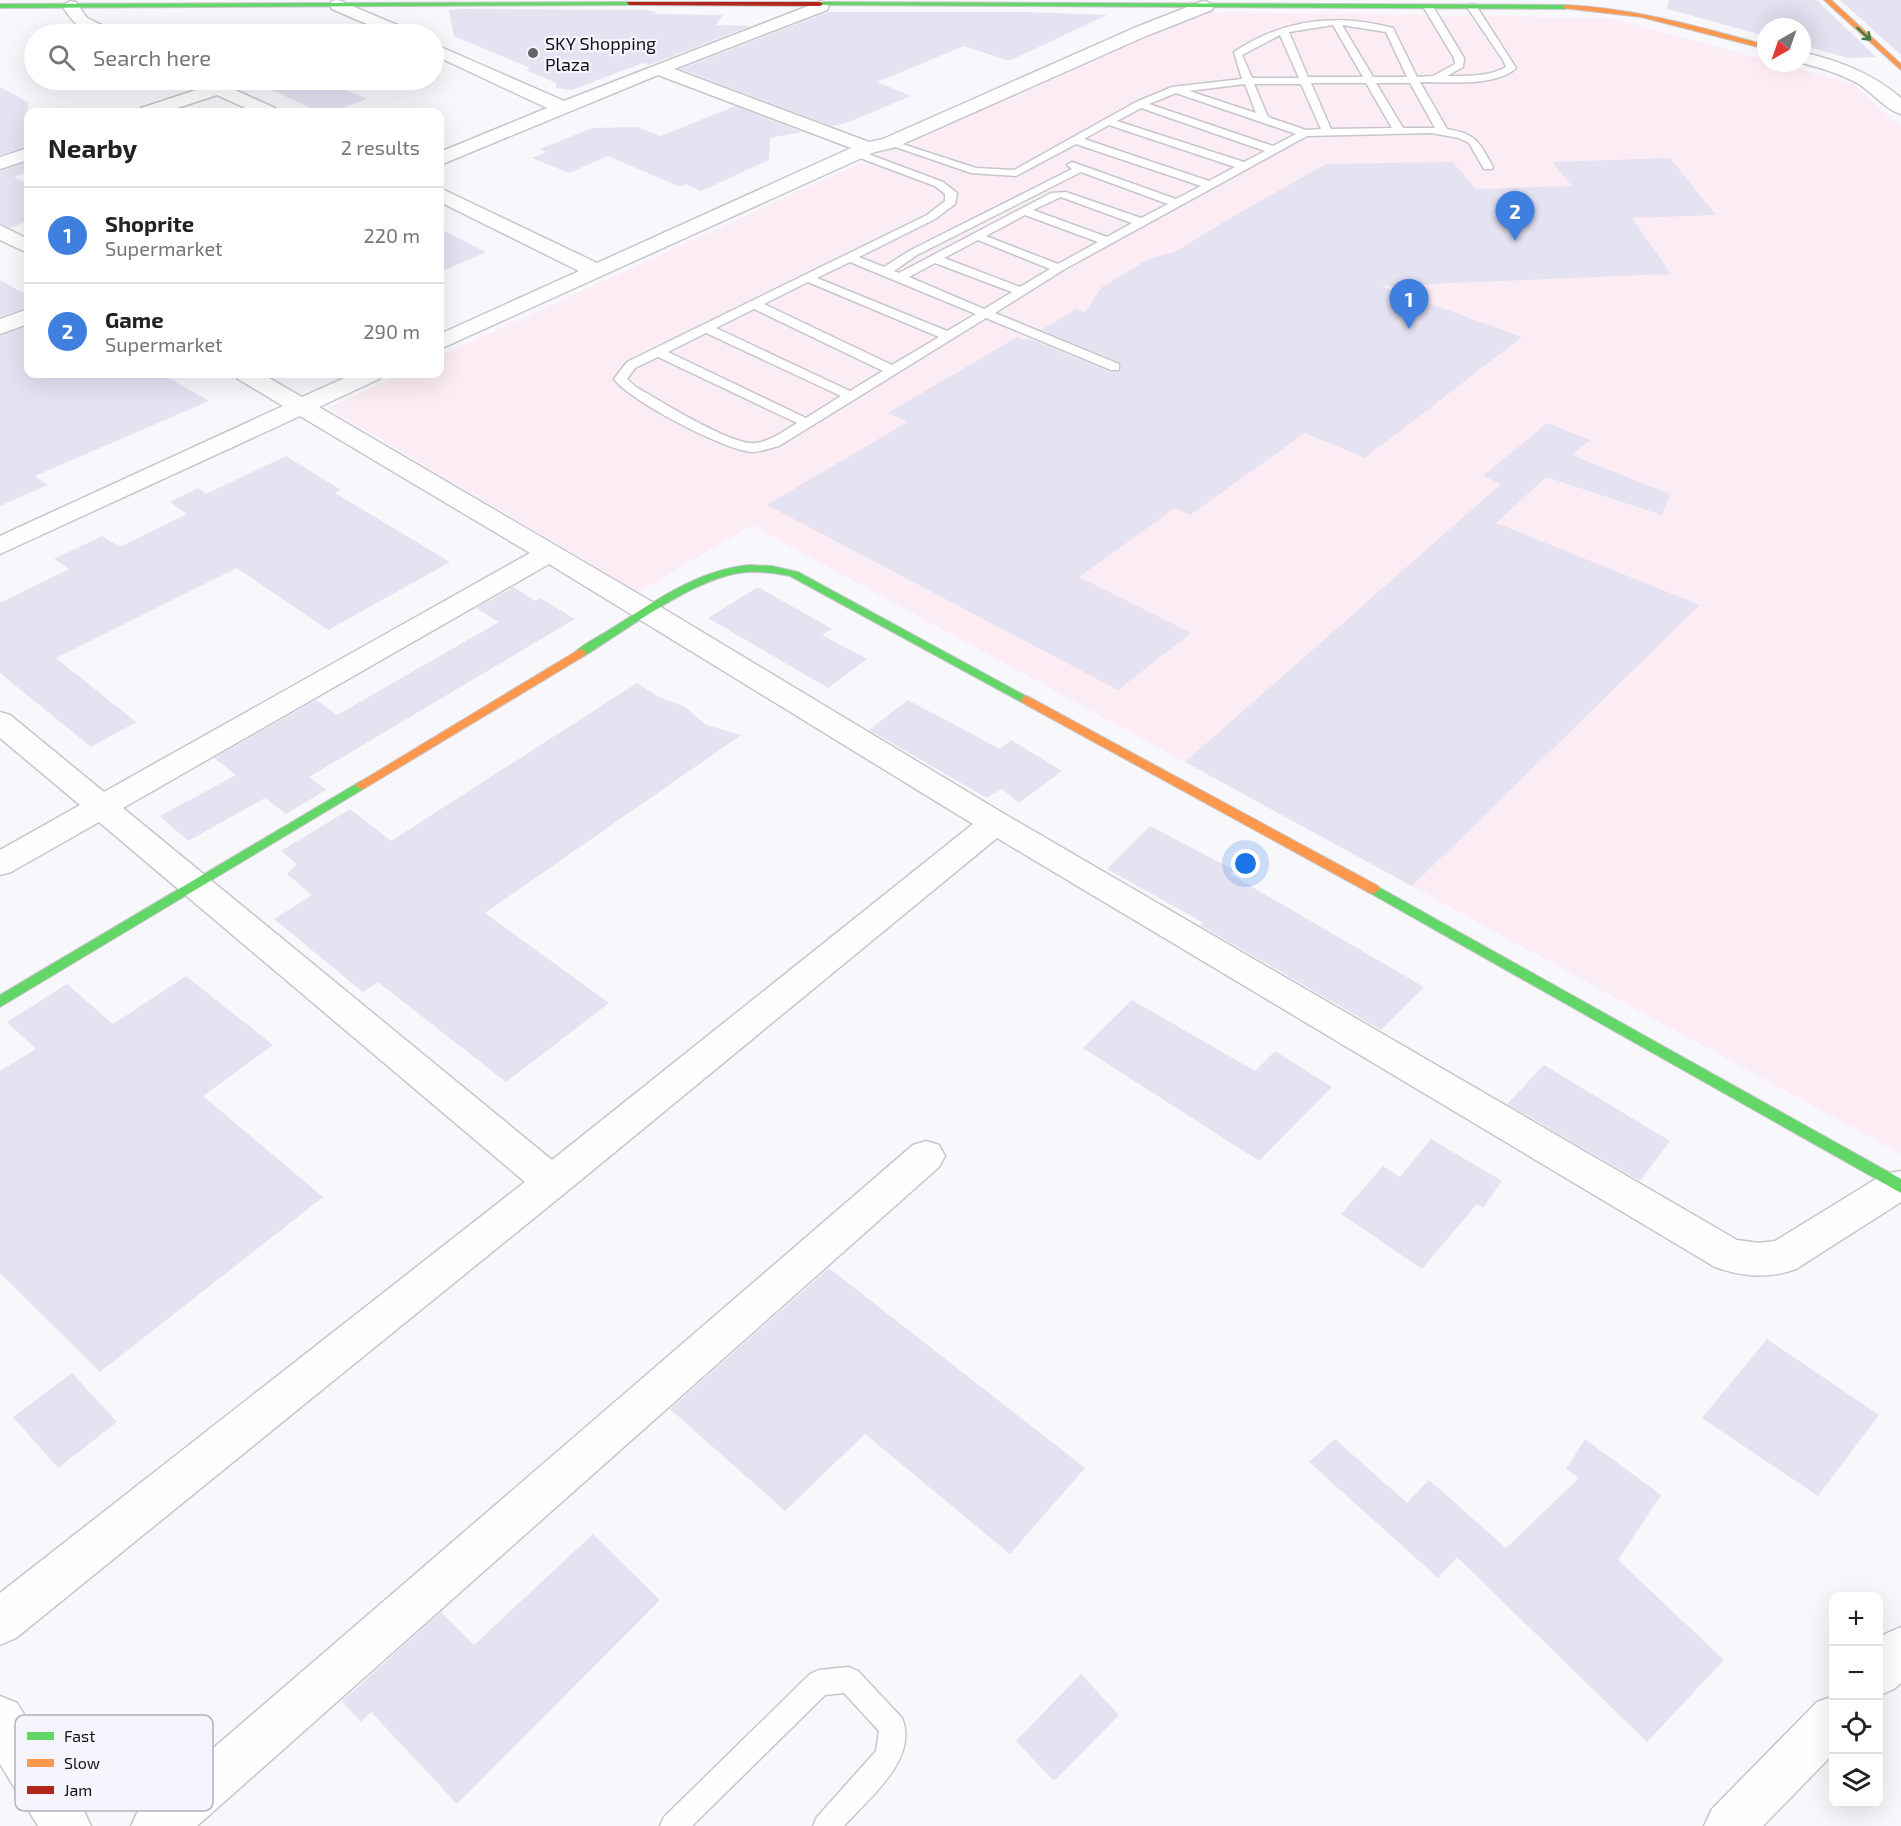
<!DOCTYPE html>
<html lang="en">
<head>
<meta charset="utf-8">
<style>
  body { margin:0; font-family:"Exo 2",sans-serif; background:#f6f6f6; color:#222 }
  .controls { position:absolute; right:18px; bottom:18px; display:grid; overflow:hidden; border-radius:12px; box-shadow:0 6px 24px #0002 }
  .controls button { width:54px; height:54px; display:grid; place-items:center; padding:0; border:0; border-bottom:2px solid #e0e0e0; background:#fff; color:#222; font:30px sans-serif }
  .compass { position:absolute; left:1757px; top:18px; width:54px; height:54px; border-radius:50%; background:#fff; box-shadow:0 6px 24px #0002; rotate:220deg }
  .you { position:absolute; left:1246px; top:864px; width:21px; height:21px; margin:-15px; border:4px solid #fff; border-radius:50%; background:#1a73e8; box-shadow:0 0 0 9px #1a73e833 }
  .badge { display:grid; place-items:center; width:39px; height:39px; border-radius:50%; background:#626268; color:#fff; font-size:20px; font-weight:700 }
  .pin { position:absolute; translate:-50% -50px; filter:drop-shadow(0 2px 3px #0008) }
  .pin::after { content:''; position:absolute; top:32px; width:21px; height:18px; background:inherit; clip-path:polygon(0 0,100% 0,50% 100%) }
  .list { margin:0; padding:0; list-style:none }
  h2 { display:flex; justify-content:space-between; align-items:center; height:78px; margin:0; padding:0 24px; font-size:26px }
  h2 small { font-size:20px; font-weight:400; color:#767676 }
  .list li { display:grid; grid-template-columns:39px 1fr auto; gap:18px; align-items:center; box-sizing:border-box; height:96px; padding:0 24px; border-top:2px solid #e0e0e0 }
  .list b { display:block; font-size:22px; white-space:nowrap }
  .list p { margin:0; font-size:20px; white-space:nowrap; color:#767676 }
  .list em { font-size:20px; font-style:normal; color:#767676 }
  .icon { flex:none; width:33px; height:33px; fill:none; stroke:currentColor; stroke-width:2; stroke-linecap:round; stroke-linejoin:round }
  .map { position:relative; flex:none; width:1901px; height:1826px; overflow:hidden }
  .search { position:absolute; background:#fff; box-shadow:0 6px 24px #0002; left:24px; top:24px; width:420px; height:66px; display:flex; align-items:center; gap:15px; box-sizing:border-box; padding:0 21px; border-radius:33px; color:#767676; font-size:22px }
  .panel { position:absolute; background:#fff; box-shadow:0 6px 24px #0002; left:24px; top:108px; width:420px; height:270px; border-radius:12px }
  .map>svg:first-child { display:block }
</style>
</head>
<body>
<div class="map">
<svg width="1901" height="1826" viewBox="0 0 1901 1826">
  <rect width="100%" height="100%" fill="#f7f7fc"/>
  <!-- commercial -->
  <path fill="#fbedf3" d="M1202 12 1610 18 1766 60V63H1775L1854 84 1901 128V1154L752 525 638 592 328 408 402 374H440V356L1168 22Z"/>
  <!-- building -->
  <g fill="#e5e3f2">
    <path d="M1669 0H1817L1876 57 1848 58 1802 45V27H1766V36L1667 9Z"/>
    <path d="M1840 0H1901V55Z"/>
    <path d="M460 9 648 10 656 12 655 14 723 15 716 25 751 26 649 65 643 63 572 90 556 88V83L526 70 530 68 454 36 449 10Z"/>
    <path d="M828 12H1026L1107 15 1009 61 964 46 877 82 911 96 846 123 832 126 680 69Z"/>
    <path d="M298 80H324L367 99 331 112H319L270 89Z"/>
    <path d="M0 87 28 102V146L0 155Z"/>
    <path d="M735 106 802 132 770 138 769 160 701 191 686 184 680 187 608 156 569 173 532 158 546 152 540 149 592 128 637 127 661 136Z"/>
    <path d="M1670 158 1716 215 1632 218 1671 274 1381 286 1522 337 1365 458 1305 433 1190 515 1175 508 1079 577 1191 633 1118 690 767 505 907 422 888 413 1017 337 1024 340 1028 338 1110 372H1121L1120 362 1041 330 1076 309 1085 312 1102 287 1150 258 1175 252 1230 218 1326 164 1453 162 1476 189 1572 186 1552 162Z"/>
    <path d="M28 162V171L14 177 28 185V221L10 228 0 223V171Z"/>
    <path d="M440 229 486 252 440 272Z"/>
    <path d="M0 280 28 296V307L0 317Z"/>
    <path d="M28 326V374H162L209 401 35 476 47 485 0 506V336Z"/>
    <path d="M1547 423 1590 440 1572 455 1670 494 1662 515 1546 477 1496 523 1700 605 1412 886 1185 762 1501 484 1483 476Z"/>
    <path d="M286 456 341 490 335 493 450 562 328 630 237 568 56 658 136 722 91 747 0 673V603L69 569 54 559 102 536 120 547 187 514 170 502 198 488 206 494Z"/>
    <path d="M514 587 535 601 540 598 575 619 309 777 326 790 286 814 265 798 188 841 160 816 236 775 214 758 316 700 337 715 499 622 476 608Z"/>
    <path d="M758 587 832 629 822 635 867 659 828 688 708 618Z"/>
    <path d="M637 683 659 697 685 707 706 725 741 735 485 913 609 1003 506 1082 378 982 363 992 274 919 312 895 287 874 297 864 281 851 350 809 391 841Z"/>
    <path d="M908 700 1000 749 1011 740 1062 771 1019 803 1002 789 987 798 869 730Z"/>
    <path d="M1150 826 1234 870 1230 874 1424 987 1381 1030 1200 925 1204 923 1107 869Z"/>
    <path d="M186 976 273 1045 203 1096 323 1197 100 1372 0 1273V1071L36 1049 7 1022 67 984 113 1024Z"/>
    <path d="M1132 1000 1255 1071 1275 1051 1332 1087 1259 1161 1083 1048Z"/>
    <path d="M1544 1065 1670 1141 1640 1181 1507 1104Z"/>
    <path d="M1431 1139 1502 1181 1483 1208 1477 1204 1422 1269 1341 1214 1383 1166 1400 1177Z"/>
    <path d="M829 1268 1085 1468 1010 1554 865 1434 785 1511 670 1409Z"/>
    <path d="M1767 1339 1879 1415 1818 1496 1702 1418Z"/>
    <path d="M72 1373 117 1422 58 1468 13 1417Z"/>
    <path d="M1335 1439 1407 1503 1429 1480 1506 1548 1579 1478 1566 1469 1585 1439 1661 1495 1618 1560 1724 1660 1647 1742 1457 1557 1438 1578 1309 1462Z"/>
    <path d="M593 1534 660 1600 457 1804 371 1712 361 1722 342 1701 441 1612 474 1645Z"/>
    <path d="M1081 1674 1119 1715 1054 1781 1016 1741Z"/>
  </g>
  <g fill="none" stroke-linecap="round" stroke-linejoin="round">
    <defs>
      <g id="lane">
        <path d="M1472 4 1477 7 1516 68C1497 87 1445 82 1420 82L1447 129C1477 134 1479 142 1493 167L1492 169H1484L1469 143 1459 138 1431 133 1307 136 1063 270 995 313 1119 364V370H1111L986 318 779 446C770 448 760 452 752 452 724 450 630 401 614 379L627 362 927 215 945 201V194L935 186 852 155V151H860L943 182 957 193 955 204 935 219 859 257 884 267 909 251 1072 169 1067 165 1072 162 1176 199 1201 186 1076 144 1016 176 971 173 884 143 893 141 976 168 1014 170 1136 102 1172 87 1242 79 1234 52C1283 19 1337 13 1393 28L1417 77 1433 76 1455 64 1454 58 1424 8 1429 5 1434 8 1464 58 1463 67 1447 76C1465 76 1489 77 1506 67L1503 60 1467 7ZM1333 25 1363 77H1308L1289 32ZM1342 25 1386 32 1407 77H1373ZM1280 35 1299 78H1252L1242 55ZM1311 83H1366L1392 128 1331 129ZM1376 83H1410L1435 128H1403ZM1245 84 1256 113 1189 91ZM1254 84H1301L1321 129 1306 130 1268 117ZM1176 93 1296 134 1273 146 1149 104ZM1141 108 1265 151 1244 162 1117 121ZM1109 125 1235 167 1209 181 1084 139ZM1081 172 1168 204 1141 218 1066 192 1051 193 899 273 894 271 917 255ZM1061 197 1132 223 1107 237 1033 210ZM1025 215 1098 242 1058 264 986 236ZM978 240 1050 269 1020 287 944 258ZM850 262 976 314 947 331 817 278ZM935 263 1012 292 984 309 909 277ZM808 282 939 337 892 365 764 304ZM754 309 883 371 850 391 716 328ZM706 333 841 396 806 418 668 352ZM658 357 797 423C784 431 771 441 756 443 733 447 659 400 636 387L627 379 635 368Z"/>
        <path d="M849 1667 858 1671 902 1718C919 1759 868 1799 844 1826H813L817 1817 876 1751 879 1731 844 1693 825 1695 692 1826H660L664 1817 810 1674 819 1670Z"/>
      </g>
      <g id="street">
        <path d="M338 0 409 30 412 34H390L332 9 330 5 332 1Z"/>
        <path d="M70 1 76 2 87 18 112 30 114 34C85 34 78 30 62 6Z"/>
        <path d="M821 1 829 6 827 10 674 69 869 142 883 139 1134 28 1200 2 1206 1 1214 6 1212 10 1146 36 896 147 875 152 440 349V334L579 271 440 202V188L597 263 851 148 658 75 440 165V152L547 108 434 55V44L564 101Z"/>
        <path d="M1802 52C1839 61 1872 73 1901 98V114C1886 110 1873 93 1859 84 1841 74 1822 68 1802 63Z"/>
        <path d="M190 80H213L275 108 277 112H254L217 95 165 112H139L141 108 202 88Z"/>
        <path d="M28 148V160L0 169V157Z"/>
        <path d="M0 225 28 239V253L0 240Z"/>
        <path d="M28 309V324L0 334V319Z"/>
        <path d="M235 374H262L302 397 353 374H382L379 379 319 407 659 606 1006 815 1737 1240 1759 1243 1775 1241 1884 1174 1901 1171V1202L1796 1269C1768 1279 1743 1277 1715 1267L997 838 565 1193 16 1638 0 1645V1593L525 1182 99 822 11 872 0 875V850L80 805 0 738V712L10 715 104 792 530 553 300 416 0 554V536L283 406 238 379ZM549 564 973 824 552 1160 123 808Z"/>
        <path d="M926 1141 939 1145 945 1156 939 1167 197 1826H131L139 1809 152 1801 913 1145Z"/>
        <path d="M1901 1627V1683L1894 1689 1878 1696V1640L1885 1634Z"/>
        <path d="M0 1696 17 1703 83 1809 91 1826H38L0 1764Z"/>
        <path d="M1834 1696V1753L1763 1826H1704L1712 1809 1817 1702Z"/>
      </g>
      <g id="fast">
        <path d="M631 2 629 5 0 8V4Z"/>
        <path d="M820 2 1565 5 1568 7 1565 9 818 5Z"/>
        <path d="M750 565 772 566 798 572 1033 700 1031 703H1023L790 576C774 573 756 570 739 573 690 581 628 629 584 656H576L574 653C583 644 598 637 609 630 651 604 698 569 750 565Z"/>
        <path d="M361 781 367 785 365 788 0 1007V995Z"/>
        <path d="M1373 884 1901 1179V1193L1368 892 1366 889Z"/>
      </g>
      <g id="slow">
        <path d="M1824 0H1831L1901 64V70Z"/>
        <path d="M1565 5C1634 8 1699 27 1766 45V49L1641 17 1563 8Z"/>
        <path d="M580 649 584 650 586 653 584 656 365 788 361 789 355 785Z"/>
        <path d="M1027 696 1378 886 1380 889 1373 894 1368 892 1023 703 1021 700 1023 697Z"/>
      </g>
      <path id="jam" d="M627 2H820L823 4 820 6 629 5Z"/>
    </defs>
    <!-- lane casing -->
    <use href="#lane" stroke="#c7c6cc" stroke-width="3"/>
    <!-- street casing -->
    <use href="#street" stroke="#c7c6cc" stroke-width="3"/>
    <!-- fast casing -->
    <use href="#fast" stroke="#c7c6cc" stroke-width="2"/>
    <!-- slow casing -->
    <use href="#slow" stroke="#c7c6cc" stroke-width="2"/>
    <!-- jam casing -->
    <use href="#jam" stroke="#c7c6cc" stroke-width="2"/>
    <!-- lane -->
    <use href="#lane" fill="#fefeff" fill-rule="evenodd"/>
    <!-- street -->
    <use href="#street" fill="#fefeff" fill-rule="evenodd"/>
    <!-- fast -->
    <use href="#fast" fill="#63d668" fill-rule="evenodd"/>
    <!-- slow -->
    <use href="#slow" fill="#ff974d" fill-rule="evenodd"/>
    <!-- jam -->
    <use href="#jam" fill="#b3261e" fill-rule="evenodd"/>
  </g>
  <!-- one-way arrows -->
  <defs><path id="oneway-shaft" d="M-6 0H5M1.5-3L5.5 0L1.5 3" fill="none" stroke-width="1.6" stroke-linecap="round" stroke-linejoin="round" transform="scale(1.5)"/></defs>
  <use stroke="#3f7d44" href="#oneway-shaft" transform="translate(1864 34) rotate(42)"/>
  <!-- markers -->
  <circle fill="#626268" stroke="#f6f5fe" stroke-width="2" cx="533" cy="53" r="6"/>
  <g text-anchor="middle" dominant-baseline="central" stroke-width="4.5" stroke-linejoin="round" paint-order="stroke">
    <!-- far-poi labels -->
    <g font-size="18" fill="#121118" stroke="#f6f5fe" text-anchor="start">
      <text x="545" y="43">SKY Shopping<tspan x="545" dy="21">Plaza</tspan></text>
    </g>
  </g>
  <!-- legend -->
  <rect x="15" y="1715" width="198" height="96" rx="9" fill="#f6f5fe" stroke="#b2b1b9" stroke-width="1.5"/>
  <rect x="27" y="1732" width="27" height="8" fill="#63d668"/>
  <rect x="27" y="1759" width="27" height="8" fill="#ff974d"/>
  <rect x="27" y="1786" width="27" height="8" fill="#b3261e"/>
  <g font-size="16" fill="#121118">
    <text x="64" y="1742">Fast</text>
    <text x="64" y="1769">Slow</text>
    <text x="64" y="1796">Jam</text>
  </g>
</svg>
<div class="controls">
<button>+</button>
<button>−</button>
<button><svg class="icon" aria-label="locate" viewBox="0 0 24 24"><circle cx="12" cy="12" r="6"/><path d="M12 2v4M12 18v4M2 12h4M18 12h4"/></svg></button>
<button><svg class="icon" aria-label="layers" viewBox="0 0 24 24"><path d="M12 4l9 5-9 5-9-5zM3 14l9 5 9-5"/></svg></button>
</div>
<svg class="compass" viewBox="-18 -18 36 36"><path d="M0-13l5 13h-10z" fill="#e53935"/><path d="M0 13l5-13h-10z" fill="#767676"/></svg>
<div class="you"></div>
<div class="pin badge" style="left:1409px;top:329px;background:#3f7fe0">1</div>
<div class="pin badge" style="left:1515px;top:241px;background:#3f7fe0">2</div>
<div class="search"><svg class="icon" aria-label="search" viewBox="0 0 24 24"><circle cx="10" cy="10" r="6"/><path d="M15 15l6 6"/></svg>Search here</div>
<section class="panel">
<h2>Nearby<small>2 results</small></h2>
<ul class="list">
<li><span class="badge" style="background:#3f7fe0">1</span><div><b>Shoprite</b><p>Supermarket</p></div><em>220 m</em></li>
<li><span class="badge" style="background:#3f7fe0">2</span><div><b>Game</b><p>Supermarket</p></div><em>290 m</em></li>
</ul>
</section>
</div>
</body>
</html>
